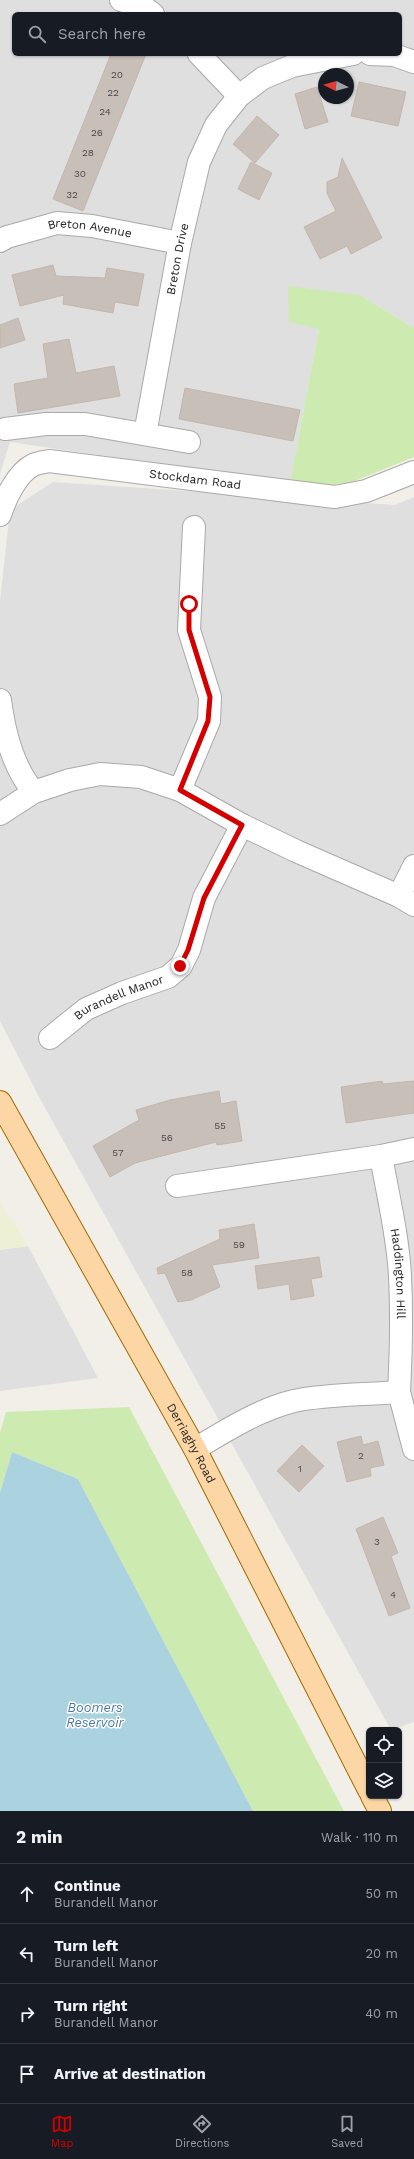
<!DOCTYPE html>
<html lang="en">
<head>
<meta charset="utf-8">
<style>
  body { margin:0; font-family:"Work Sans",sans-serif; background:#242831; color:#f1f3f6 }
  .controls { position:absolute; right:12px; bottom:12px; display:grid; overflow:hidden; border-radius:6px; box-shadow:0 1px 3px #0004 }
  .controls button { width:36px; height:36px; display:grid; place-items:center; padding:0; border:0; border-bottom:1px solid #363941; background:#171b24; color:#f1f3f6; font:20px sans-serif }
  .compass { position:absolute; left:318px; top:68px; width:36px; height:36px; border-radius:50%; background:#171b24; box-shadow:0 1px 3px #0004; rotate:275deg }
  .stop { position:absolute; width:12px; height:12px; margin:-9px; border:3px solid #d40000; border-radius:50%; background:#fff }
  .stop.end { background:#d40000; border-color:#fff; box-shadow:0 1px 4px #0008 }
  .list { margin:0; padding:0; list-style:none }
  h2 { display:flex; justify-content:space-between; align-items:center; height:52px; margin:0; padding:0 16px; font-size:17px }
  h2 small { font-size:13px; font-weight:400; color:#9ea1a6 }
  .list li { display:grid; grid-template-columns:26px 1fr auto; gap:12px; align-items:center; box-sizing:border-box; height:60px; padding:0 16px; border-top:1px solid #363941 }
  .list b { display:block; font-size:15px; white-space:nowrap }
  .list p { margin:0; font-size:13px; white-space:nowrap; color:#9ea1a6 }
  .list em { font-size:13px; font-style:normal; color:#9ea1a6 }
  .icon { flex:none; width:22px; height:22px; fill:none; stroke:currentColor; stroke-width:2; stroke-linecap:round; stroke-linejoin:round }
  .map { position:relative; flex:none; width:414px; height:1811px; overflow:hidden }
  .search { position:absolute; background:#171b24; box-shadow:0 1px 3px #0004; left:12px; right:12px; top:12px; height:44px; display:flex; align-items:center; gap:10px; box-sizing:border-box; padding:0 14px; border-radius:6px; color:#9ea1a6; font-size:15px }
  .sheet { height:292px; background:#171b24 }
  nav { display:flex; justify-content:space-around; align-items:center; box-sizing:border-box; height:56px; border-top:1px solid #363941; background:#171b24; font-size:11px; color:#9ea1a6 }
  nav a { display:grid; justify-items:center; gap:2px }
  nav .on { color:#d40000 }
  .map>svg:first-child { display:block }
</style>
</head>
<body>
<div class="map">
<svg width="414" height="1811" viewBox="0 0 414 1811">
  <rect width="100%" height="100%" fill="#f2efe9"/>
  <!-- residential -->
  <g fill="#e0dfdf" fill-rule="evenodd">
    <path d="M0 0H414V328L360 295 319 329 290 483 10 442 0 474ZM14 14H400V54H14ZM324 74H348V98H324Z"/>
    <path d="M53 482 395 505 414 497V1722L391 1730 39 1097 0 1021V601L10 510Z"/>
    <path d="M28 1246 98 1378 0 1391V1250Z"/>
  </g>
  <!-- farmland -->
  <path fill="#eef0d5" d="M0 1201 28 1246 0 1250Z"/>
  <!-- grass -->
  <g fill="#cdebb0">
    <path d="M288 286 360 295 414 328V457L352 482 309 488 290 483 319 329 289 322Z"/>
    <path d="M129 1407 344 1811H253L78 1479 12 1452 0 1493V1433L6 1412Z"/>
  </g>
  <!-- water -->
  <path fill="#aad3df" d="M12 1452 78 1479 253 1811H0V1493Z"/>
  <!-- building -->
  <g fill="#c7bfb8" stroke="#c4b6ab">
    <path d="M111 54H146L83 211 53 199Z"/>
    <path d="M359 82 406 92 398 126 351 116Z"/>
    <path d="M317 87 328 122 305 129 295 94Z"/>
    <path d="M257 116 279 135 255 163 233 144Z"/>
    <path d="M342 158 382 238 351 254 347 246 320 259 304 227 336 211 327 193V182L338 177Z"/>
    <path d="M251 162 272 173 259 200 238 189Z"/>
    <path d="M53 265 56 276 105 278 107 268 144 274 138 306 115 302 113 313 63 304 64 295 20 306 12 275Z"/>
    <path d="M18 318 25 340 0 348V325Z"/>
    <path d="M69 339 76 373 114 366 120 396 18 413 14 384 48 378 43 344Z"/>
    <path d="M185 388 300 410 293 441 179 419Z"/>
    <path d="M382 1081 383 1084 414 1081V1113L346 1123 341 1087Z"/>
    <path d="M219 1091 221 1104 236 1101 242 1141 217 1145 216 1142 135 1163 110 1177 93 1146 139 1120 136 1110 170 1100Z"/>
    <path d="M254 1224 259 1258 212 1265 220 1287 191 1300 178 1302 165 1273 158 1274 157 1268 220 1239 219 1230Z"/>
    <path d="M319 1257 322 1277 311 1279 314 1296 291 1300 289 1284 258 1289 255 1266Z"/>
    <path d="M361 1436 363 1445 378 1441 384 1465 370 1468 371 1476 347 1482 337 1442Z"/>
    <path d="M302 1445 324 1466 299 1492 277 1471Z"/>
    <path d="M383 1517 398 1553 391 1556 410 1608 389 1616 356 1529Z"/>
  </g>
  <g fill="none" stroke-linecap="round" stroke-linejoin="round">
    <defs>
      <g id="minor">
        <path d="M121 0 145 8 153 14"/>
        <path d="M199 54 239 96"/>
        <path d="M370 54 394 55 414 62"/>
        <path id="s1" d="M0 241 7 237 57 223 92 226 180 243"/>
        <path d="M5 429 46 424H85L189 442"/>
        <path id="s2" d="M145 434 180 243 199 162 216 125 239 96 263 78 292 66 353 54"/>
        <path id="s3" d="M0 515C5 499 17 473 33 465 37 463 44 462 49 461L335 497 366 491 414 472"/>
        <path d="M0 700C4 731 13 768 34 792"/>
        <path d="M180 790 209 721 210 697 189 630 194 527"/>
        <path d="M0 814 34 792 70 780 100 774 141 777 180 790 242 825 296 851 399 896 414 905"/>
        <path d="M399 896 414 866"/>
        <path id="s4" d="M50 1038 86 1009 122 993 168 977 181 966 189 950 204 898 242 825"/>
        <path id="s5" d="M381 1156C388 1196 398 1236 400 1276 402 1315 401 1354 399 1392"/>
        <path d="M177 1186 381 1156 414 1149"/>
        <path d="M195 1449C225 1431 260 1409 294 1401 328 1394 364 1395 399 1392L414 1449"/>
      </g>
      <g id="major">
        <path id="s6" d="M0 1102 195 1449 369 1790"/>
        <path d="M372 1796 380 1811"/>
      </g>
    </defs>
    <!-- minor casing -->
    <use href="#minor" stroke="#a9a9a9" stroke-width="24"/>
    <!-- major casing -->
    <use href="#major" stroke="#a06b00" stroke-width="24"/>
    <!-- minor -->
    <use href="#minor" stroke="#fff" stroke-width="22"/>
    <!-- major -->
    <use href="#major" stroke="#fcd6a4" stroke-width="22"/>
  </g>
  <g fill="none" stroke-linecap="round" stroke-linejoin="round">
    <!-- route -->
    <path stroke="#d40000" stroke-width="5" d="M180 966 188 950 204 898 242 825 180 790 208 721 210 697 189 630V604"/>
  </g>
  <g text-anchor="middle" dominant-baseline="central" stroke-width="3" stroke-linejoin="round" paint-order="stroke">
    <!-- number labels -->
    <g font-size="10" fill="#4b4948">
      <text x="117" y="74">20</text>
      <text x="113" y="92">22</text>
      <text x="105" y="111">24</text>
      <text x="97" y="132">26</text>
      <text x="88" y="152">28</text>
      <text x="80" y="173">30</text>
      <text x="72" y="194">32</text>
      <text x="220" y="1125">55</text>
      <text x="167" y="1137">56</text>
      <text x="118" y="1152">57</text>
      <text x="239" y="1244">59</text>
      <text x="187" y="1272">58</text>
      <text x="361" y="1455">2</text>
      <text x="300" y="1468">1</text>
      <text x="377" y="1541">3</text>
      <text x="393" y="1594">4</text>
    </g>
    <!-- street labels -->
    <g font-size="12" fill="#222" stroke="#fff">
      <text stroke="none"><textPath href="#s1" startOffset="93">Breton Avenue</textPath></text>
      <text stroke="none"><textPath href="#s2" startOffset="178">Breton Drive</textPath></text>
      <text stroke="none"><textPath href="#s3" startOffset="225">Stockdam Road</textPath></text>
      <text stroke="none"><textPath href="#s4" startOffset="81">Burandell Manor</textPath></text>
      <text stroke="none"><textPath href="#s5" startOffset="119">Haddington Hill</textPath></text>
      <text stroke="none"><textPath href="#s6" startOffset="391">Derriaghy Road</textPath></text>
    </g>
    <!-- water labels -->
    <g font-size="13" font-style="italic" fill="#4a7aab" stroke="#fff">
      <text x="95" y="1707">Boomers<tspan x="95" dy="15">Reservoir</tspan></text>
    </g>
  </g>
</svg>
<div class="controls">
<button><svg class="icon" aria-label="locate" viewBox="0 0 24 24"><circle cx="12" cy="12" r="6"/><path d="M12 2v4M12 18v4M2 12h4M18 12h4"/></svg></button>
<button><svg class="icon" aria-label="layers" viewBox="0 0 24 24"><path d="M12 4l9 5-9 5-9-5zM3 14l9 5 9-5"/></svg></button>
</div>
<svg class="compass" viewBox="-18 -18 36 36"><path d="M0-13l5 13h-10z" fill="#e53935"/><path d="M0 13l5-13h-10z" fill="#9ea1a6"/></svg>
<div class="stop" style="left:189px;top:604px"></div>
<div class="stop end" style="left:180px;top:966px"></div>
<div class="search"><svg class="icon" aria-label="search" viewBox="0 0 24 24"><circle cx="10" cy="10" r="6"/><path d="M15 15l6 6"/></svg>Search here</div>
</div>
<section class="sheet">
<h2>2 min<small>Walk · 110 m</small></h2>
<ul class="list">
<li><svg class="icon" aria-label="ahead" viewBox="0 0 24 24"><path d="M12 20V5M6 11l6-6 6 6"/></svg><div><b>Continue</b><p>Burandell Manor</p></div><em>50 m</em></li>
<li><svg class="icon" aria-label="left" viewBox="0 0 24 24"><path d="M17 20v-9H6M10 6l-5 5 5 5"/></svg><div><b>Turn left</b><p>Burandell Manor</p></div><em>20 m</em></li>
<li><svg class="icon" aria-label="right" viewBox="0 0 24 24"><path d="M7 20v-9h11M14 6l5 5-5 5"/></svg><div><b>Turn right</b><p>Burandell Manor</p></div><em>40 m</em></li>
<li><svg class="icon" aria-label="arrive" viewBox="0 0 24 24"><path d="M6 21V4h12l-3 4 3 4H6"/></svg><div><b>Arrive at destination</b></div></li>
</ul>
</section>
<nav>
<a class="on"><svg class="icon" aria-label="map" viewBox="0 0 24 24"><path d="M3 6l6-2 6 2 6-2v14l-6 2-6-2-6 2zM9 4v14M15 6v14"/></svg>Map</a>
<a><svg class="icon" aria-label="directions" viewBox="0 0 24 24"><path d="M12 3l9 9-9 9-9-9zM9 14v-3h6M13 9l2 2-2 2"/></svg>Directions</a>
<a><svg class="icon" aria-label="saved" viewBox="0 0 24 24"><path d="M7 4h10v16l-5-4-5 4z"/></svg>Saved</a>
</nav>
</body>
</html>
